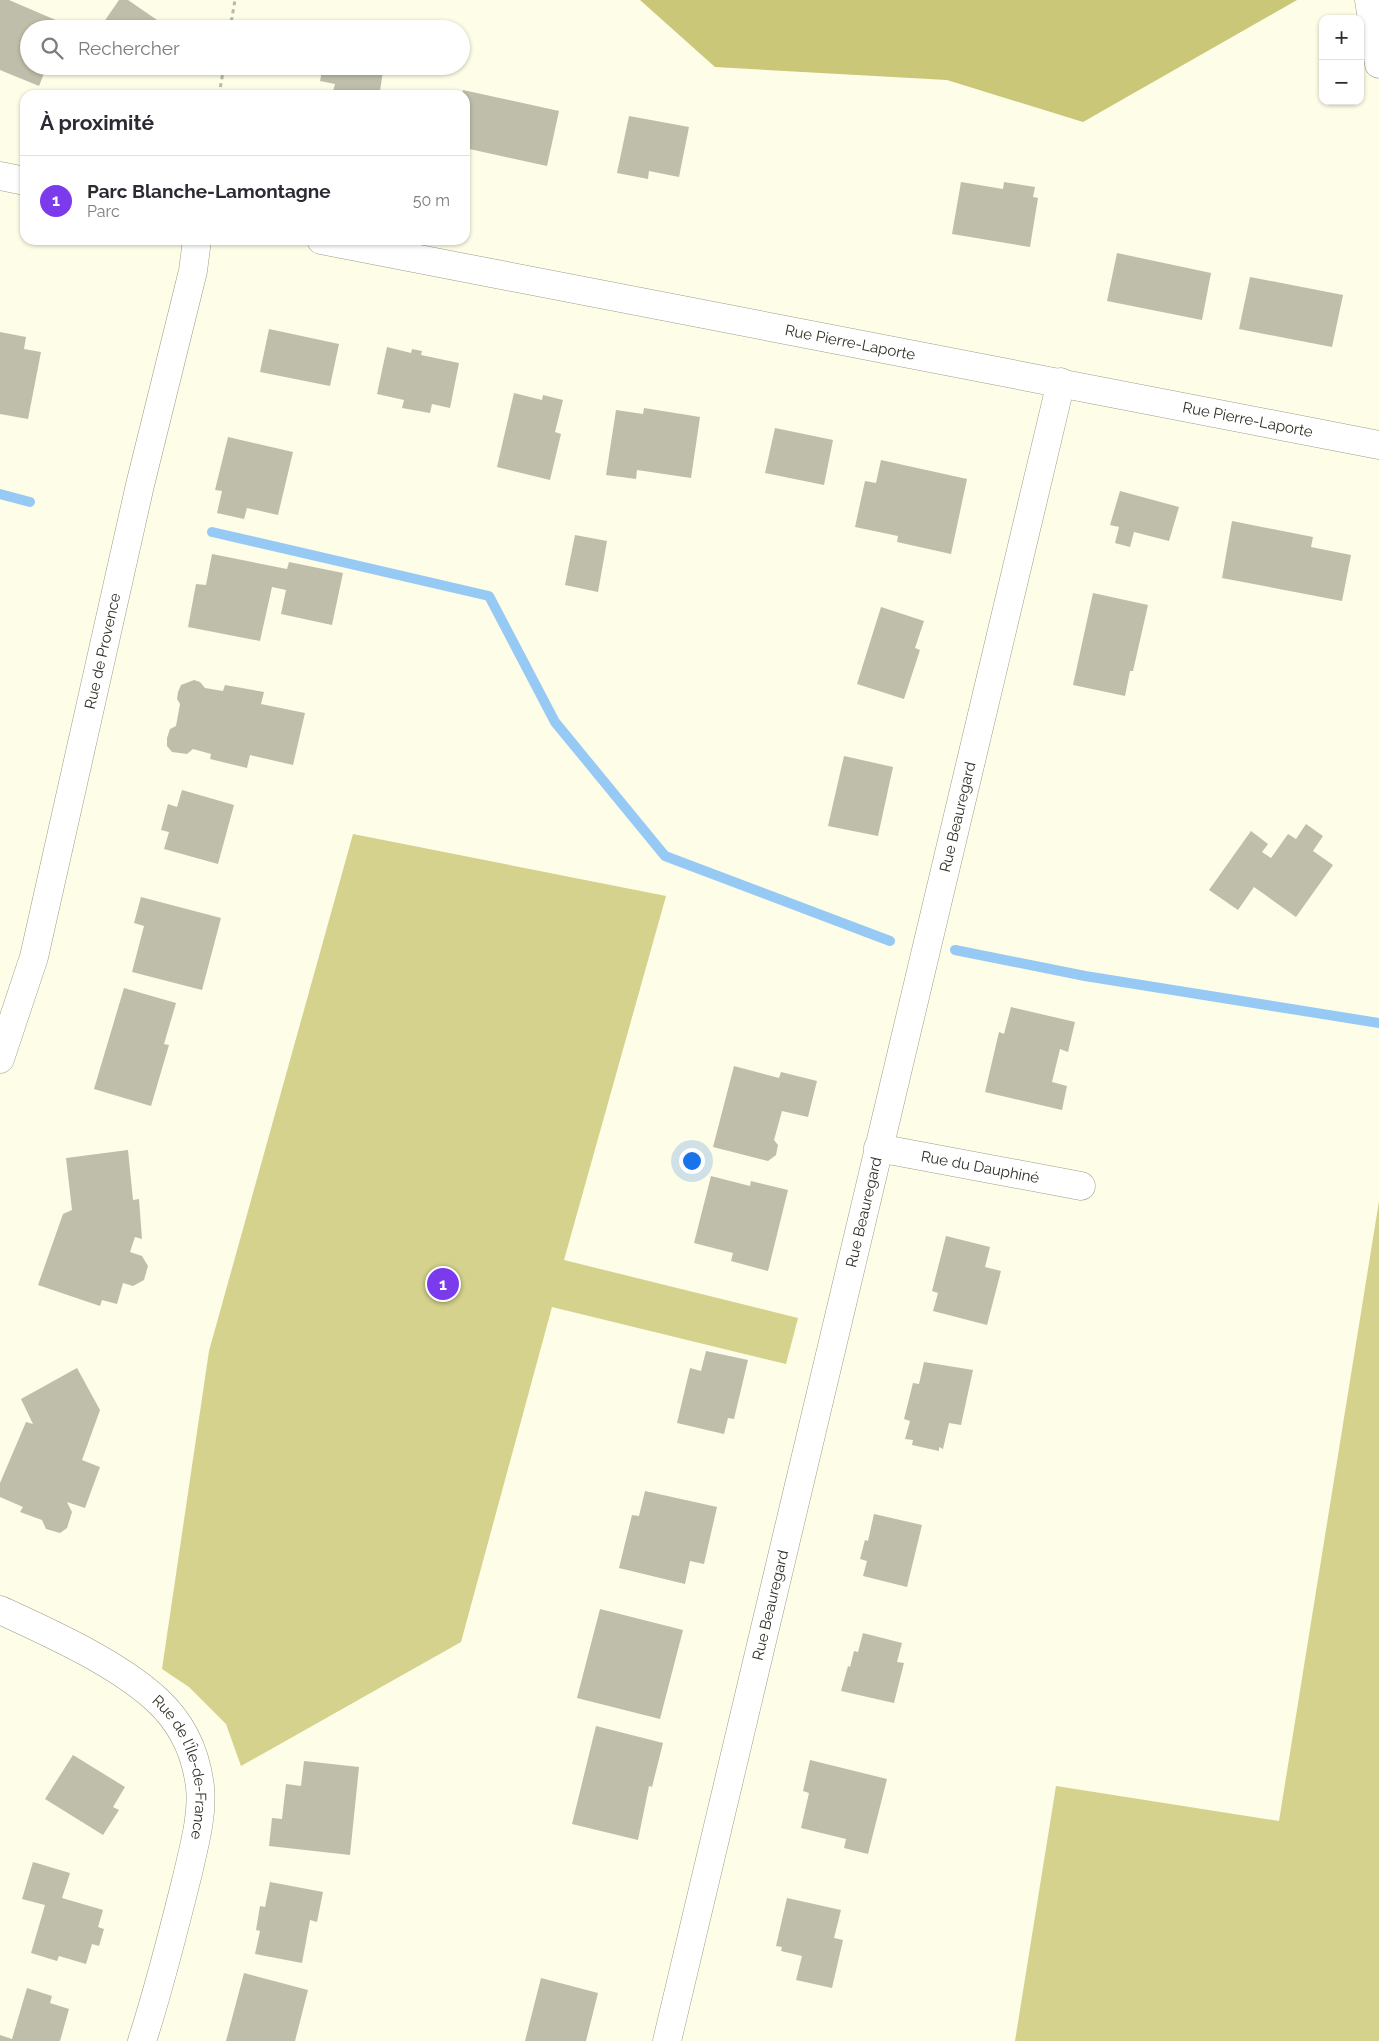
<!DOCTYPE html>
<html lang="fr">
<head>
<meta charset="utf-8">
<style>
  body { margin:0; font-family:Raleway,sans-serif; background:#f2f2f3; color:#2b2b33 }
  .controls { position:absolute; right:15px; top:15px; display:grid; overflow:hidden; border-radius:10px; box-shadow:0 1px 4px #0004 }
  .controls button { width:45px; height:45px; display:grid; place-items:center; padding:0; border:0; border-bottom:1px solid #e1e1e2; background:#fff; color:#2b2b33; font:25px sans-serif }
  .you { position:absolute; left:691px; top:1160px; width:18px; height:18px; margin:-12px; border:4px solid #fff; border-radius:50%; background:#1a73e8; box-shadow:0 0 0 8px #1a73e833 }
  .badge { display:grid; place-items:center; width:32px; height:32px; border-radius:50%; background:#7c3aed; color:#fff; font-size:16px; font-weight:700 }
  .pin { position:absolute; translate:-50% -50%; border:2px solid #fff; box-shadow:0 1px 5px #0006 }
  .list { margin:0; padding:0; list-style:none }
  h2 { display:flex; justify-content:space-between; align-items:center; height:65px; margin:0; padding:0 20px; font-size:21px }
  h2 small { font-size:16px; font-weight:400; color:#7c7c81 }
  .list li { display:grid; grid-template-columns:32px 1fr auto; gap:15px; align-items:center; box-sizing:border-box; height:90px; padding:0 20px; border-top:1px solid #e1e1e2 }
  .list b { display:block; font-size:19px; white-space:nowrap }
  .list p { margin:0; font-size:16px; white-space:nowrap; color:#7c7c81 }
  .list em { font-size:16px; font-style:normal; color:#7c7c81 }
  .icon { flex:none; width:28px; height:28px; fill:none; stroke:currentColor; stroke-width:2; stroke-linecap:round; stroke-linejoin:round }
  .map { position:relative; flex:none; width:1379px; height:2041px; overflow:hidden }
  .search { position:absolute; background:#fff; box-shadow:0 1px 4px #0004; left:20px; top:20px; width:450px; height:55px; display:flex; align-items:center; gap:12px; box-sizing:border-box; padding:0 18px; border-radius:28px; color:#7c7c81; font-size:19px }
  .panel { position:absolute; background:#fff; box-shadow:0 1px 4px #0004; left:20px; top:90px; width:450px; height:155px; border-radius:15px }
  .map>svg:first-child { display:block }
</style>
</head>
<body>
<div class="map">
<svg width="1379" height="2041" viewBox="0 0 1379 2041">
  <rect width="100%" height="100%" fill="#fdfde8"/>
  <!-- green -->
  <g fill="#d4d28c">
    <path d="M353 834 666 896 564 1260 798 1318 786 1364 552 1307 461 1642 241 1766 226 1724 189 1687 162 1669 209 1351Z"/>
    <path d="M1379 1201V2041H1015L1056 1786 1279 1821Z"/>
  </g>
  <!-- forest -->
  <path fill="#cac778" d="M640 0H1297L1083 122 947 80 715 67Z"/>
  <g fill="none" stroke-linecap="round" stroke-linejoin="round">
    <!-- stream -->
    <g stroke="#96caf5" stroke-width="10">
      <path d="M0 494 30 502"/>
      <path d="M212 532 489 596 555 722 665 856 890 941"/>
      <path d="M955 950 1085 976 1379 1023"/>
    </g>
  </g>
  <!-- building -->
  <g fill="#bebeaa">
    <path d="M0 0H9L65 24 63 29H29V66H47L39 86 0 70Z"/>
    <path d="M119 0H128L157 20 150 29H99Z"/>
    <path d="M323 66H362L383 71 380 91 391 93 390 95H332L335 84 320 81Z"/>
    <path d="M463 90 559 111 547 166 465 148V95H462Z"/>
    <path d="M629 116 689 127 679 177 649 171 648 179 617 173Z"/>
    <path d="M961 182 1003 189 1004 182 1035 187 1033 197 1038 198 1030 247 952 234Z"/>
    <path d="M1117 253 1211 273 1202 320 1107 301Z"/>
    <path d="M1250 277 1343 295 1332 347 1239 329Z"/>
    <path d="M269 329 339 344 330 386 260 372Z"/>
    <path d="M0 332 26 337 24 349 41 352 28 419 0 414Z"/>
    <path d="M387 347 411 353 412 349 422 351 421 355 459 363 450 408 432 404 430 413 402 408 404 400 377 394Z"/>
    <path d="M514 393 542 400 543 395 563 400 555 432 561 434 550 480 497 467Z"/>
    <path d="M644 408 700 417 691 478 637 470 636 479 606 475 616 410 643 414Z"/>
    <path d="M775 428 833 440 824 485 765 473Z"/>
    <path d="M228 437 293 452 278 515 247 508 244 519 217 513 222 491 215 490Z"/>
    <path d="M881 460 967 479 951 554 897 542 898 536 855 527 865 481 876 483Z"/>
    <path d="M1120 491 1179 507 1169 541 1134 532 1130 547 1115 543 1119 527 1110 525Z"/>
    <path d="M1232 521 1313 537 1311 547 1351 555 1342 601 1222 578Z"/>
    <path d="M575 535 607 541 598 592 565 585Z"/>
    <path d="M212 554 287 569 289 562 343 573 332 625 281 614 286 590 272 587 260 641 188 627 196 584 206 585Z"/>
    <path d="M1093 593 1148 605 1133 671H1130L1125 696 1073 685Z"/>
    <path d="M881 607 924 621 915 648 920 650 904 699 857 684Z"/>
    <path d="M194 680 200 682 205 688 223 691 225 685 264 692 261 704 305 713 293 765 250 755 247 768 210 759 211 754 193 749 187 754 172 752 167 746V738L170 729 176 726 180 704 177 699 178 692 181 685Z"/>
    <path d="M844 756 893 767 878 836 828 826Z"/>
    <path d="M182 790 234 805 218 864 164 849 169 832 161 830 168 804 177 807Z"/>
    <path d="M1306 824 1323 836 1313 851 1333 865 1296 917 1254 887 1238 910 1209 890 1251 831 1268 844 1262 852 1271 858 1288 834 1296 839Z"/>
    <path d="M141 897 221 918 202 990 132 972 144 926 134 923Z"/>
    <path d="M124 988 176 1003 164 1044 169 1045 151 1106 94 1089Z"/>
    <path d="M1011 1007 1075 1022 1068 1052 1060 1049 1052 1082 1067 1086 1062 1110 985 1092 999 1032 1004 1034Z"/>
    <path d="M734 1066 779 1078 781 1072 817 1081 808 1117 782 1111 774 1140 778 1145 776 1155 768 1161 713 1147Z"/>
    <path d="M128 1150 133 1200 139 1199 142 1239 135 1237 130 1252 142 1256 148 1266 144 1280 133 1286 123 1283 117 1304 102 1300 100 1306 38 1285 63 1214 72 1210 66 1158Z"/>
    <path d="M711 1176 750 1186 751 1181 788 1190 768 1271 731 1261 733 1253 694 1243Z"/>
    <path d="M946 1236 990 1247 985 1267 1001 1271 987 1325 933 1311 938 1293 932 1291Z"/>
    <path d="M706 1351 748 1360 734 1419 728 1418 724 1434 677 1423 690 1368 701 1371Z"/>
    <path d="M924 1362 973 1370 961 1425 949 1423 943 1449 939 1447V1451L912 1445 913 1440 905 1439 910 1421 904 1419 913 1383 919 1384Z"/>
    <path d="M77 1368 100 1410 82 1460 100 1467 85 1508 67 1502 72 1512 67 1528 60 1533 46 1529 42 1520 20 1512 23 1507 0 1497V1483L26 1422 33 1424 21 1399Z"/>
    <path d="M645 1491 717 1507 704 1564 690 1561 685 1584 619 1568 632 1515 639 1516Z"/>
    <path d="M874 1514 922 1525 907 1587 863 1576 867 1561 860 1559 865 1540 868 1541Z"/>
    <path d="M600 1609 683 1630 660 1719 577 1698Z"/>
    <path d="M863 1633 902 1643 897 1662 904 1663 894 1703 841 1691 848 1666 850 1667 854 1651 858 1652Z"/>
    <path d="M596 1726 663 1743 652 1787 649 1786 638 1840 572 1824Z"/>
    <path d="M73 1755 125 1787 113 1807 119 1810 103 1835 45 1799Z"/>
    <path d="M810 1760 887 1779 868 1854 844 1848 846 1839 801 1828 809 1793 803 1791Z"/>
    <path d="M304 1761 359 1767 350 1855 269 1846 272 1818 282 1819 286 1784 301 1786Z"/>
    <path d="M33 1862 70 1873 62 1898 103 1910 98 1927 104 1929 99 1946 92 1944 86 1964 59 1956 57 1961 31 1953 45 1905 22 1899Z"/>
    <path d="M270 1882 323 1892 317 1922 310 1920 302 1963 255 1954 260 1931 256 1930 260 1906 265 1907Z"/>
    <path d="M787 1898 841 1910 834 1938 843 1940 832 1988 796 1980 802 1956 781 1951 782 1947 776 1946Z"/>
    <path d="M244 1973 308 1990 295 2041H226Z"/>
    <path d="M541 1978 598 1993 586 2041H525Z"/>
    <path d="M27 1988 52 1996 50 2003 69 2009 60 2041H0V2035L12 2039Z"/>
  </g>
  <g fill="none" stroke-linecap="round" stroke-linejoin="round">
    <defs>
      <g id="street">
        <path d="M1369 0 1379 64"/>
        <path d="M0 176 25 181"/>
        <path id="s1" d="M321 240 1379 445"/>
        <path id="s2" d="M0 1059 34 957 140 485 193 271 197 240"/>
        <path id="s3" d="M878 1148 1081 1186"/>
        <path id="s4" d="M0 1610C50 1633 117 1663 157 1700 182 1723 196 1753 200 1787 203 1815 194 1846 188 1873 174 1929 160 1986 142 2041"/>
        <path id="s5" d="M667 2041 1061 382"/>
      </g>
    </defs>
    <!-- street casing -->
    <use href="#street" stroke="#9c9c88" stroke-width="29"/>
    <!-- path -->
    <g stroke="#b8b8a7" stroke-width="3" stroke-dasharray="4 4" stroke-linecap="butt">
      <path d="M230 29 235 0"/>
      <path d="M219 95 224 66"/>
    </g>
    <!-- street -->
    <use href="#street" stroke="#fff" stroke-width="28"/>
  </g>
  <g text-anchor="middle" dominant-baseline="central" stroke-width="4" stroke-linejoin="round" paint-order="stroke">
    <!-- street labels -->
    <g font-size="15" fill="#2f2f27" stroke="#fff">
      <text stroke="none"><textPath href="#s1" startOffset="539">Rue Pierre-Laporte</textPath></text>
      <text stroke="none"><textPath href="#s1" startOffset="944">Rue Pierre-Laporte</textPath></text>
      <text stroke="none"><textPath href="#s2" startOffset="421">Rue de Provence</textPath></text>
      <text stroke="none"><textPath href="#s5" startOffset="1258">Rue Beauregard</textPath></text>
      <text stroke="none"><textPath href="#s3" startOffset="104">Rue du Dauphiné</textPath></text>
      <text stroke="none"><textPath href="#s5" startOffset="852">Rue Beauregard</textPath></text>
      <text stroke="none"><textPath href="#s5" startOffset="448">Rue Beauregard</textPath></text>
      <text stroke="none"><textPath href="#s4" startOffset="256">Rue de l'Île-de-France</textPath></text>
    </g>
  </g>
</svg>
<div class="controls">
<button>+</button>
<button>−</button>
</div>
<div class="you"></div>
<div class="pin badge" style="left:443px;top:1284px">1</div>
<div class="search"><svg class="icon" aria-label="search" viewBox="0 0 24 24"><circle cx="10" cy="10" r="6"/><path d="M15 15l6 6"/></svg>Rechercher</div>
<section class="panel">
<h2>À proximité<small></small></h2>
<ul class="list">
<li><span class="badge">1</span><div><b>Parc Blanche-Lamontagne</b><p>Parc</p></div><em>50 m</em></li>
</ul>
</section>
</div>
</body>
</html>
